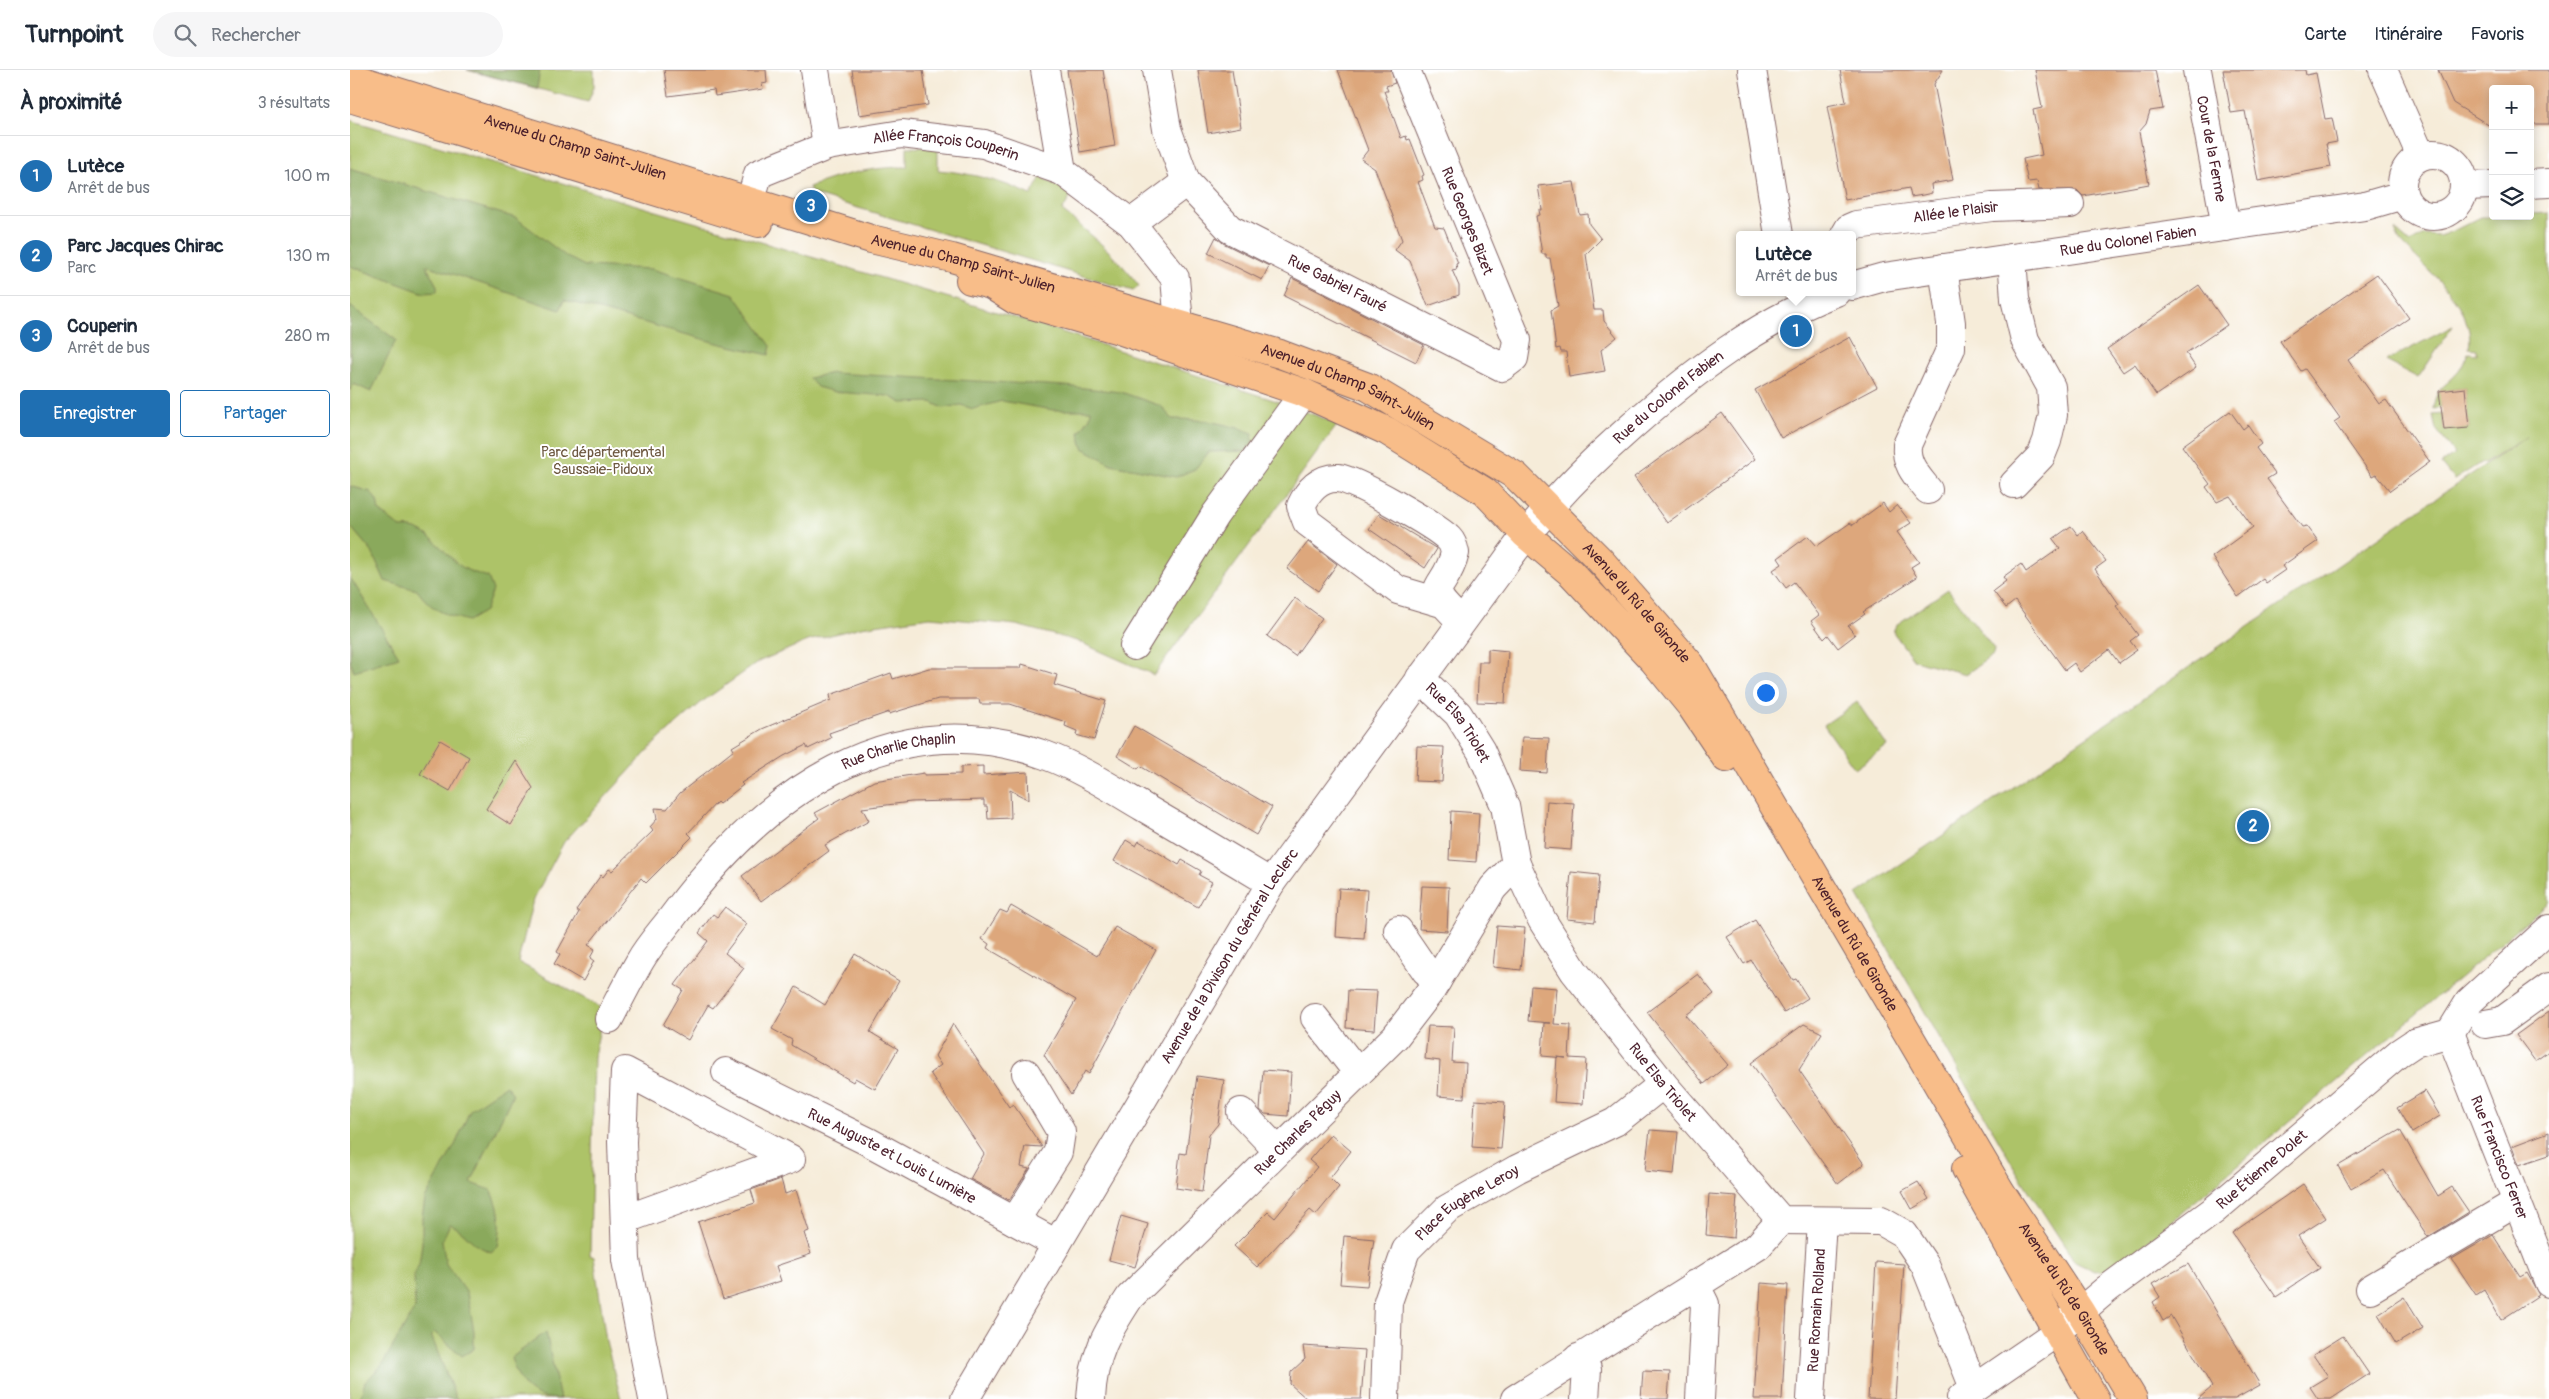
<!DOCTYPE html>
<html lang="fr">
<head>
<meta charset="utf-8">
<style>
  body { margin:0; font-family:Pangolin,sans-serif; background:#f6f6f7; color:#1f2937 }
  .controls { position:absolute; right:15px; top:15px; display:grid; overflow:hidden; border-radius:5px; box-shadow:0 2px 12px #0003 }
  .controls button { width:45px; height:45px; display:grid; place-items:center; padding:0; border:0; border-bottom:1px solid #e0e1e3; background:#fff; color:#1f2937; font:25px sans-serif }
  .you { position:absolute; left:1415px; top:622px; width:18px; height:18px; margin:-12px; border:4px solid #fff; border-radius:50%; background:#1a73e8; box-shadow:0 0 0 8px #1a73e833 }
  .badge { display:grid; place-items:center; width:32px; height:32px; border-radius:50%; background:#1f6fb2; color:#fff; font-size:16px; font-weight:700 }
  .pin { position:absolute; translate:-50% -50%; border:2px solid #fff; box-shadow:0 1px 5px #0006 }
  .popup { position:absolute; left:1386px; top:161px; width:120px; height:65px; box-sizing:border-box; display:grid; place-content:center; border-radius:5px; background:#fff; filter:drop-shadow(0 1px 4px #0005); font-size:16px; white-space:nowrap; color:#747a83 }
  .popup b { font-size:19px; color:#1f2937 }
  .popup::after { content:''; position:absolute; left:50%; top:100%; margin-left:-10px; border:10px solid transparent; border-top-color:#fff }
  .list { margin:0; padding:0; list-style:none }
  h2 { display:flex; justify-content:space-between; align-items:center; height:65px; margin:0; padding:0 20px; font-size:21px }
  h2 small { font-size:16px; font-weight:400; color:#747a83 }
  .list li { display:grid; grid-template-columns:32px 1fr auto; gap:15px; align-items:center; box-sizing:border-box; height:80px; padding:0 20px; border-top:1px solid #e0e1e3 }
  .list b { display:block; font-size:19px; white-space:nowrap }
  .list p { margin:0; font-size:16px; white-space:nowrap; color:#747a83 }
  .list em { font-size:16px; font-style:normal; color:#747a83 }
  .actions { display:flex; gap:10px; padding:15px 20px }
  .actions a { flex:1; padding:11px 0; border:1px solid #1f6fb2; border-radius:5px; text-align:center; font-size:18px; color:#1f6fb2 }
  .actions .main { background:#1f6fb2; color:#fff }
  .icon { flex:none; width:28px; height:28px; fill:none; stroke:currentColor; stroke-width:2; stroke-linecap:round; stroke-linejoin:round }
  .map { position:relative; flex:none; width:2199px; height:1329px; overflow:hidden }
  header { display:flex; align-items:center; gap:30px; box-sizing:border-box; height:70px; padding:0 25px; background:#fff; border-bottom:1px solid #e0e1e3 }
  header strong { font-size:24px }
  nav { display:flex; gap:28px; margin-inline-start:auto; font-size:18px }
  .search { width:350px; height:45px; background:#f6f6f7; display:flex; align-items:center; gap:12px; box-sizing:border-box; padding:0 18px; border-radius:28px; color:#747a83; font-size:19px }
  main { display:flex }
  aside { flex:1; background:#fff }
  .map>svg:first-child { display:block }
</style>
</head>
<body>
<header>
<strong>Turnpoint</strong>
<div class="search"><svg class="icon" aria-label="search" viewBox="0 0 24 24"><circle cx="10" cy="10" r="6"/><path d="M15 15l6 6"/></svg>Rechercher</div>
<nav><a>Carte</a><a>Itinéraire</a><a>Favoris</a></nav>
</header>
<main>
<aside>
<h2>À proximité<small>3 résultats</small></h2>
<ul class="list">
<li><span class="badge">1</span><div><b>Lutèce</b><p>Arrêt de bus</p></div><em>100 m</em></li>
<li><span class="badge">2</span><div><b>Parc Jacques Chirac</b><p>Parc</p></div><em>130 m</em></li>
<li><span class="badge">3</span><div><b>Couperin</b><p>Arrêt de bus</p></div><em>280 m</em></li>
</ul>
<div class="actions"><a class="main">Enregistrer</a><a>Partager</a></div>
</aside>
<div class="map">
<svg width="2199" height="1329" viewBox="0 0 2199 1329">
  <rect width="100%" height="100%" fill="#fff"/>
  <filter id="ink" filterUnits="userSpaceOnUse"><feTurbulence type="fractalNoise" baseFrequency=".02" numOctaves="2"/><feDisplacementMap in="SourceGraphic" scale="10" xChannelSelector="R" yChannelSelector="G"/><feConvolveMatrix kernelMatrix="1 2 1 2 8 2 1 2 1" color-interpolation-filters="sRGB"/></filter>
  <filter id="wash" filterUnits="userSpaceOnUse"><feTurbulence type="fractalNoise" baseFrequency=".0096" numOctaves="4" result="noise"/><feDisplacementMap in="SourceGraphic" scale="20" xChannelSelector="R" yChannelSelector="G"/><feGaussianBlur stdDeviation="1.12" result="paint"/><feColorMatrix in="noise" values="0 0 0 0 0 0 0 0 0 0 0 0 0 0 0 0 0 1.4 0 .05"/><feComposite in="paint" operator="in"/></filter>
  <g filter="url(#wash)">
    <rect width="100%" height="100%" fill="#f6ecd9"/>
    <!-- green -->
    <g fill="#adc368" stroke="#7c714a">
      <path d="M117 0H244V17L238 32Z"/>
      <path d="M0 50 687 254 933 333 988 354 804 605 727 571 666 555 580 547 511 557 458 571 410 591 353 631 305 673 214 772 183 830 168 892 254 939 244 987 240 1185 244 1187 256 1271 271 1329H0Z"/>
      <path d="M557 77 588 78V100C621 103 652 111 681 125L691 107 722 124 712 141C741 164 767 186 789 216L783 221 462 124 459 117C492 104 522 97 557 97Z"/>
      <path d="M2199 143V832L1764 1200 1744 1201 1725 1192 1668 1104 1507 824 2176 367 2134 394 2132 392 2104 410 2091 394 2105 384 2086 359 2083 345 2092 344 2094 360 2119 358 2115 318 2090 321 2091 338 2083 339C2086 316 2096 317 2109 301 2113 296 2115 289 2118 283L2127 284V279L2119 278C2127 238 2075 198 2050 171L2045 160 2060 173 2074 165 2089 166 2103 161 2131 147 2180 146V144Z"/>
      <path d="M2103 256 2068 308 2036 291Z"/>
      <path d="M1598 519 1644 579 1643 585 1616 604 1564 590 1543 562 1546 555Z"/>
      <path d="M1507 632 1537 676 1505 699 1474 655Z"/>
    </g>
    <!-- forest -->
    <g fill="#8aa95c" stroke="#6a6444">
      <path d="M117 0H190L187 18Z"/>
      <path d="M0 98 166 148 217 187 235 196 302 199 384 224 421 276 419 285 363 272 214 230 210 240 76 195 87 216V222L74 223 0 196Z"/>
      <path d="M0 236 46 270 21 322 4 314 0 320Z"/>
      <path d="M482 303 715 316 771 322 811 336 822 349C851 349 876 353 903 363L902 372 896 381 859 382 845 399 826 407 761 394 733 378 729 363 740 347 741 340H703L652 331 623 339 611 335 593 338 581 332 552 333 539 326 485 322 467 317 459 308Z"/>
      <path d="M0 416 21 422 27 431 29 441 51 458C78 454 92 483 112 497 119 502 130 504 138 507L143 520 135 541 118 551C94 544 82 541 67 520L35 511 22 482 0 456Z"/>
      <path d="M0 507 49 587 4 601 0 591Z"/>
      <path d="M156 1015 163 1024 121 1113 141 1120C151 1139 152 1154 148 1176L141 1182C120 1175 117 1162 100 1154L92 1171 96 1194 117 1223 124 1261V1279L112 1286 84 1262 81 1265 106 1329H10L15 1312 32 1295 65 1238 64 1203 69 1195 72 1173V1147L75 1129 106 1073 120 1040Z"/>
      <path d="M196 1262 208 1320 210 1329C179 1329 170 1315 161 1288Z"/>
    </g>
    <g id="blocks">
      <!-- building -->
      <g fill="#dda77b">
        <path d="M314 0H416L417 13 412 14 413 19 365 26 364 20 318 26Z"/>
        <path d="M502 0H573L578 35 509 45Z"/>
        <path d="M717 0H753L765 76 730 82Z"/>
        <path d="M848 0H882L891 57 858 63Z"/>
        <path d="M988 0H1041L1045 13 1036 16 1038 21H1034L1051 68 1056 66 1057 70 1060 69 1074 105 1072 106 1073 110 1068 112 1085 157 1094 158 1108 193 1106 194 1107 199 1102 200 1109 216V225L1078 236 1060 191 1045 180 1052 170 1025 99 1011 89 1018 80Z"/>
        <path d="M1490 0H1593L1584 14 1603 110 1581 114 1582 123 1573 125 1561 127 1559 118 1495 130 1477 36 1496 32Z"/>
        <path d="M1685 0H1805L1813 39 1800 41 1796 54 1789 62 1799 114 1733 126 1727 120H1689L1687 111 1678 112 1673 89 1692 85 1683 40 1692 38Z"/>
        <path d="M1873 0H1955L1956 5 1966 3 1975 49 1982 48 1987 72 1976 74 1981 97 1908 111 1895 41 1881 43Z"/>
        <path d="M2088 0H2199V54H2180V19H2143V56H2140L2103 33Z"/>
        <path d="M1224 112 1230 145 1238 144 1239 154 1251 169 1236 184 1244 240H1253L1254 251 1267 267 1251 280 1255 301 1219 307 1216 282H1211L1210 278 1206 279 1201 240 1208 236 1200 188H1196V184H1192L1186 146 1190 145 1189 140H1192L1188 116Z"/>
        <path d="M866 167 873 173 919 196 912 210 858 183Z"/>
        <path d="M2027 204 2059 248 1998 290 2029 334 2036 330 2080 392 2040 421 2026 404 2022 406 1984 352 1990 348 1955 299 1951 301 1930 271Z"/>
        <path d="M942 208 1074 275 1066 292 934 226Z"/>
        <path d="M1849 215 1877 255 1836 283 1846 298 1806 325 1785 294 1773 302 1757 279Z"/>
        <path d="M1500 267 1527 317 1431 368 1405 320Z"/>
        <path d="M2115 318 2119 358 2094 360 2089 321Z"/>
        <path d="M1880 341 1893 359 1898 355 1911 374 1906 378 1925 404 1917 409 1952 457 1957 456 1968 471 1932 496 1935 500 1916 513 1913 509 1888 527 1862 487 1903 457 1880 426 1867 432 1856 417 1860 414 1832 376Z"/>
        <path d="M1372 343 1405 389 1317 453 1284 407Z"/>
        <path d="M1533 433 1539 442 1547 435 1561 453 1547 462 1569 492 1561 497 1567 507 1513 542 1515 544 1498 556 1505 565 1488 578 1478 565 1474 569 1461 551 1469 545 1444 512 1436 518 1423 500 1432 494 1428 488 1458 466 1467 476 1500 453 1503 455Z"/>
        <path d="M1029 444 1087 479 1075 498 1019 459Z"/>
        <path d="M1721 456 1728 465 1733 461 1756 491 1745 499 1769 534 1766 536 1788 565 1780 571 1787 580 1769 593 1759 580 1730 602 1724 593 1715 600 1665 531 1656 538 1643 521 1656 511 1653 507 1671 494 1676 502 1710 478 1703 469Z"/>
        <path d="M958 472 987 494 968 521 937 499Z"/>
        <path d="M945 528 972 548 945 586 917 566Z"/>
        <path d="M1138 579 1158 581 1155 633 1127 632 1129 592H1138Z"/>
        <path d="M672 594 707 605 704 615 756 631 744 670 726 665 727 661 715 656 716 652 660 634H630L629 629H588L539 644V642L479 663 481 668 458 679 456 675 434 686 391 713 393 715 369 734 367 732 338 763 342 767 296 813 291 808 238 875 245 879 240 888 244 891 233 911 204 894 210 884 207 882 229 842 226 840 251 805 253 807 259 799 262 801 303 761 300 757 307 749 305 738 317 739 330 723 384 680 382 677 412 659 481 630 480 625 541 603 543 609 579 598H671Z"/>
        <path d="M784 656 922 737 906 765 790 696 788 699 767 686Z"/>
        <path d="M1172 667 1199 668 1197 703 1170 701Z"/>
        <path d="M90 670 119 687 100 721 70 704Z"/>
        <path d="M1067 676 1094 677 1092 712 1065 711Z"/>
        <path d="M166 691 183 718 161 755 136 739Z"/>
        <path d="M633 696V705L678 702 679 730 660 720 661 748 638 749 637 736H634V730L561 732 512 738 519 751 475 775 479 781 411 831 392 806 469 748 465 743 524 711 574 703V705L611 704V697Z"/>
        <path d="M1197 731 1224 733 1221 780 1194 778Z"/>
        <path d="M1101 741 1129 743 1126 792 1099 790Z"/>
        <path d="M776 770 786 776 789 771 829 795 832 790 851 801 849 805 862 812 848 837 764 791Z"/>
        <path d="M1221 802 1249 805 1245 852 1217 849Z"/>
        <path d="M1072 816 1099 817 1097 861 1069 859Z"/>
        <path d="M989 818 1017 820 1014 869 986 867Z"/>
        <path d="M661 836 747 886 765 857 806 880 739 1004 735 1001 721 1025 694 985 726 930 637 878 639 874 632 869 650 840 657 843Z"/>
        <path d="M375 837 397 854 375 883 394 898 363 938 358 935 338 970 313 955 333 920 325 915 358 871 349 863 363 844 367 847Z"/>
        <path d="M1405 850 1443 910 1446 909 1458 928 1434 943 1401 890 1394 894 1377 867Z"/>
        <path d="M1147 856 1175 858 1171 900 1143 897Z"/>
        <path d="M505 884 549 911 520 962 548 979 525 1019 505 1008 503 1012 441 975 442 970 422 959 446 917 475 935Z"/>
        <path d="M1348 904 1364 924 1336 945 1378 995 1354 1014 1297 942Z"/>
        <path d="M1181 916 1207 918 1204 954 1221 955 1219 988 1236 989 1233 1034 1204 1032 1207 987 1216 988 1192 986 1194 953H1200L1178 951Z"/>
        <path d="M998 920 1027 921 1024 960 996 958Z"/>
        <path d="M2199 941V981L2185 991 2166 965Z"/>
        <path d="M603 954 659 1037 663 1034 692 1077 675 1076 671 1097 679 1099 659 1130 620 1109 634 1084 580 1003 591 995 585 986Z"/>
        <path d="M1454 954 1472 963 1449 1000 1514 1094 1488 1114 1401 993Z"/>
        <path d="M1078 956 1104 957 1102 992 1116 993 1114 1028 1088 1026 1090 991 1075 989Z"/>
        <path d="M913 1000 941 1002 938 1046 915 1044 910 1040Z"/>
        <path d="M847 1006 874 1010 868 1054 859 1065 852 1122 826 1118 830 1083 836 1084Z"/>
        <path d="M2075 1021 2090 1046 2062 1063 2047 1038Z"/>
        <path d="M1125 1030 1155 1032 1151 1079 1122 1077Z"/>
        <path d="M1300 1060 1328 1062 1324 1104 1295 1101Z"/>
        <path d="M2050 1060 2088 1126 2102 1117 2119 1142 2078 1167 2034 1100 2001 1119 1988 1096Z"/>
        <path d="M2199 1062V1085L2169 1095 2162 1076Z"/>
        <path d="M981 1064 1001 1081 980 1108 989 1117 966 1145 960 1140 907 1197 884 1176 918 1142 925 1148 967 1097 959 1090Z"/>
        <path d="M431 1109 435 1124 446 1120 459 1161 454 1163 461 1184 426 1196 431 1211 373 1229 348 1152 405 1133 401 1120Z"/>
        <path d="M1568 1112 1579 1129 1562 1139 1552 1121Z"/>
        <path d="M1953 1114 1976 1148 1948 1166 1970 1198 1926 1227 1882 1163Z"/>
        <path d="M1359 1124 1387 1126 1384 1168 1356 1165Z"/>
        <path d="M771 1146 798 1154 785 1197 759 1190Z"/>
        <path d="M2143 1165 2170 1207 2177 1203 2189 1225 2151 1250 2134 1220 2126 1225 2102 1189Z"/>
        <path d="M994 1166 1024 1169 1017 1216 990 1214Z"/>
        <path d="M1526 1192 1554 1194 1545 1329H1518Z"/>
        <path d="M1838 1194 1910 1315 1885 1329H1848L1862 1317 1821 1246 1813 1251 1803 1232 1810 1227 1802 1214Z"/>
        <path d="M1411 1213 1438 1215 1432 1329H1404Z"/>
        <path d="M2054 1227 2073 1258 2046 1274 2028 1244Z"/>
        <path d="M1993 1266 2019 1304 1981 1329H1968L1960 1317 1978 1306 1963 1285Z"/>
        <path d="M953 1276 1015 1280 1011 1329H957L940 1314 941 1302 955 1289Z"/>
        <path d="M1293 1301 1320 1302 1318 1329H1291Z"/>
      </g>
    </g>
  </g>
  <g filter="url(#ink)">
    <use href="#blocks" fill-opacity="0" stroke="#866768" stroke-width="1"/>
    <g fill="none" stroke-linecap="round" stroke-linejoin="round">
      <defs>
        <g id="minor">
          <path d="M465 0 477 76"/>
          <path d="M695 0 712 101"/>
          <path id="s1" d="M807 0 817 59 836 112 880 159 1152 297 1164 288 1167 270 1056 0"/>
          <path d="M1402 0 1429 165"/>
          <path id="s2" d="M1847 0 1876 157"/>
          <path d="M2033 0 2071 86"/>
          <circle cx="2083" cy="115" r="31"/>
          <path d="M2180 114 2199 113"/>
          <path d="M2115 116 2143 115"/>
          <path id="s3" d="M401 130 408 104 477 76 552 64 634 74 712 101 781 153 825 208 829 254"/>
          <path d="M781 153 836 112"/>
          <path id="s4" d="M1495 165 1499 158 1506 155 1642 137 1720 134"/>
          <path d="M1662 188 1665 229 1675 270 1701 317 1703 345 1697 371 1691 386 1664 414"/>
          <path id="s5" d="M1502 216 1534 207 2015 136 2053 125"/>
          <path d="M1578 420C1567 406 1555 394 1557 375L1601 278V253L1593 198"/>
          <path d="M1092 533 1048 520 957 452 951 436C958 421 970 407 988 408 1006 410 1086 456 1099 469 1103 473 1104 478 1105 483 1095 524 1069 512 1111 551"/>
          <path d="M784 576 865 445 954 323"/>
          <path id="s6" d="M1070 608 1108 644 1131 681 1155 736 1166 794 1192 850 1224 901 1313 1014 1431 1150 1531 1151 1554 1164 1575 1195 1624 1318"/>
          <path d="M1048 860 1076 901 1087 911"/>
          <path d="M965 948 1008 1003"/>
          <path id="s7" d="M259 949C269 930 279 910 290 891 299 875 313 860 324 845 412 726 541 629 695 685 730 698 761 718 793 737 836 762 878 787 921 813"/>
          <path d="M2135 954 2152 951 2199 917"/>
          <path id="s8" d="M2100 963 2199 1213"/>
          <path id="s9" d="M376 1002 517 1071 707 1174"/>
          <path d="M891 1042 928 1081"/>
          <path d="M276 1149 441 1089 275 1001 272 1072 276 1190 303 1329"/>
          <path d="M665 1151 708 1082 711 1062 676 1003"/>
          <path d="M1345 1214 1355 1234 1350 1329"/>
          <path d="M2020 1219 2167 1132"/>
          <path d="M1228 1288 1237 1299 1235 1329"/>
          <path id="s10" d="M1611 1328 1700 1267 1757 1219 1863 1141 2049 983 2064 973 2100 963 2119 932 2199 859"/>
          <path id="s11" d="M615 1329 921 813 1151 499C1188 445 1232 400 1281 357 1343 302 1408 252 1486 222"/>
          <path id="s12" d="M741 1329C743 1285 757 1262 780 1227L1045 967 1082 919 1143 818 1166 794"/>
          <path id="s13" d="M1035 1329 1038 1232 1056 1180 1097 1139 1167 1099 1265 1052 1313 1014"/>
          <path d="M1165 1329 1408 1176 1431 1150"/>
          <path id="s14" d="M1461 1329 1472 1151"/>
        </g>
        <g id="major">
          <path id="s15" d="M0 7 521 169 602 188 930 284 1018 317 1166 406 1250 490 1341 595 1651 1122 1730 1241 1783 1329"/>
          <path d="M0 28 409 153"/>
          <path d="M620 210 641 215 665 230 766 259 954 323 1037 361 1135 422 1175 464 1221 503 1304 591 1341 636 1376 688"/>
          <path d="M1616 1099 1745 1329"/>
        </g>
      </defs>
      <!-- minor casing -->
      <use href="#minor" stroke="#866768" stroke-width="30"/>
      <!-- major casing -->
      <use href="#major" stroke="#866768" stroke-width="30"/>
      <!-- minor -->
      <use href="#minor" stroke="#fff" stroke-width="28"/>
      <!-- major -->
      <use href="#major" stroke="#f8bd89" stroke-width="28"/>
    </g>
  </g>
  <g text-anchor="middle" dominant-baseline="central" stroke-width="4" stroke-linejoin="round" paint-order="stroke">
    <!-- street labels -->
    <g font-size="15" fill="#4a1f2b" stroke="#fff">
      <text stroke="none"><textPath href="#s15" startOffset="236">Avenue du Champ Saint-Julien</textPath></text>
      <text stroke="none"><textPath href="#s2" startOffset="80">Cour de la Ferme</textPath></text>
      <text stroke="none"><textPath href="#s3" startOffset="222">Allée François Couperin</textPath></text>
      <text stroke="none"><textPath href="#s4" startOffset="116">Allée le Plaisir</textPath></text>
      <text transform="translate(1117 151) rotate(68)">Rue Georges Bizet</text>
      <text stroke="none"><textPath href="#s5" startOffset="280">Rue du Colonel Fabien</textPath></text>
      <text stroke="none"><textPath href="#s15" startOffset="641">Avenue du Champ Saint-Julien</textPath></text>
      <text stroke="none"><textPath href="#s1" startOffset="301">Rue Gabriel Fauré</textPath></text>
      <text stroke="none"><textPath href="#s15" startOffset="1046">Avenue du Champ Saint-Julien</textPath></text>
      <text stroke="none"><textPath href="#s11" startOffset="1230">Rue du Colonel Fabien</textPath></text>
      <text stroke="none"><textPath href="#s15" startOffset="1412">Avenue du Rû de Gironde</textPath></text>
      <text stroke="none"><textPath href="#s6" startOffset="59">Rue Elsa Triolet</textPath></text>
      <text stroke="none"><textPath href="#s7" startOffset="409">Rue Charlie Chaplin</textPath></text>
      <text stroke="none"><textPath href="#s15" startOffset="1818">Avenue du Rû de Gironde</textPath></text>
      <text stroke="none"><textPath href="#s11" startOffset="516">Avenue de la Divison du Général Leclerc</textPath></text>
      <text stroke="none"><textPath href="#s6" startOffset="479">Rue Elsa Triolet</textPath></text>
      <text stroke="none"><textPath href="#s12" startOffset="346">Rue Charles Péguy</textPath></text>
      <text stroke="none"><textPath href="#s9" startOffset="186">Rue Auguste et Louis Lumière</textPath></text>
      <text stroke="none"><textPath href="#s8" startOffset="134">Rue Francisco Ferrer</textPath></text>
      <text stroke="none"><textPath href="#s10" startOffset="378">Rue Étienne Dolet</textPath></text>
      <text stroke="none"><textPath href="#s13" startOffset="230">Place Eugène Leroy</textPath></text>
      <text stroke="none"><textPath href="#s15" startOffset="2222">Avenue du Rû de Gironde</textPath></text>
      <text stroke="none"><textPath href="#s14" startOffset="89">Rue Romain Rolland</textPath></text>
    </g>
    <!-- park labels -->
    <g font-size="15" fill="#6d5840" stroke="#fff">
      <text x="253" y="382">Parc départemental<tspan x="253" dy="17">Saussaie-Pidoux</tspan></text>
    </g>
  </g>
</svg>
<div class="controls">
<button>+</button>
<button>−</button>
<button><svg class="icon" aria-label="layers" viewBox="0 0 24 24"><path d="M12 4l9 5-9 5-9-5zM3 14l9 5 9-5"/></svg></button>
</div>
<div class="you"></div>
<div class="pin badge" style="left:1446px;top:261px">1</div>
<div class="popup"><b>Lutèce</b>Arrêt de bus</div>
<div class="pin badge" style="left:1903px;top:756px">2</div>
<div class="pin badge" style="left:461px;top:136px">3</div>
</div>
</main>
</body>
</html>
